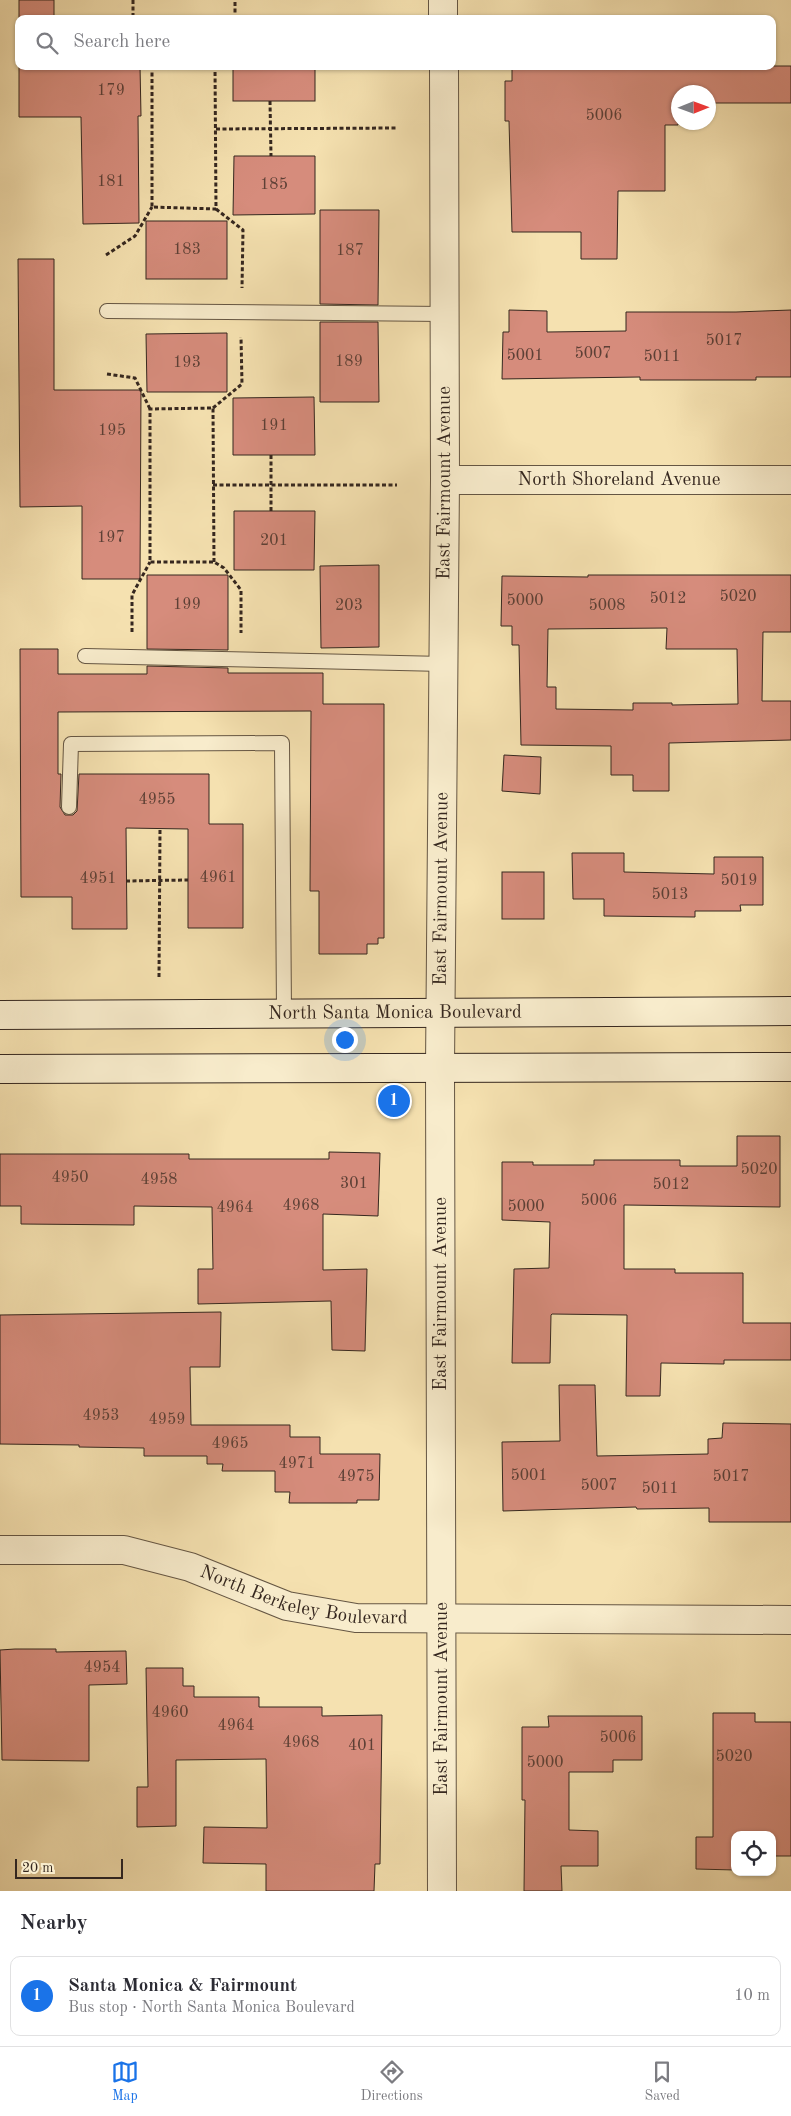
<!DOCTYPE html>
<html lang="en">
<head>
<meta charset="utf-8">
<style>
  body { margin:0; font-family:"Old Standard TT",serif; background:#f7f7f7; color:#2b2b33 }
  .controls { position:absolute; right:15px; bottom:15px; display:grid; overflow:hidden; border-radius:10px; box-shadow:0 1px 4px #0004 }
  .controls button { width:45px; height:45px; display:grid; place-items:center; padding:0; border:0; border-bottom:1px solid #e1e1e2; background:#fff; color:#2b2b33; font:25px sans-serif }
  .compass { position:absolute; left:671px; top:85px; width:45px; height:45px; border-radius:50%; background:#fff; box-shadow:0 1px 4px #0004; rotate:89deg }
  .scale { position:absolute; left:15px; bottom:12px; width:108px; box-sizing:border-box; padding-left:5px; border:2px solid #35271f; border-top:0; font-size:14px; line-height:18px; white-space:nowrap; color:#35271f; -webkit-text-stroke:4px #f8eccc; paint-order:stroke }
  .you { position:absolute; left:344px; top:1039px; width:18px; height:18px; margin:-12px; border:4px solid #fff; border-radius:50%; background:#1a73e8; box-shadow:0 0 0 8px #1a73e833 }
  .badge { display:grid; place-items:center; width:32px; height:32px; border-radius:50%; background:#1a73e8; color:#fff; font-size:16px; font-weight:700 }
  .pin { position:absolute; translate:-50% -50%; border:2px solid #fff; box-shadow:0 1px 5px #0006 }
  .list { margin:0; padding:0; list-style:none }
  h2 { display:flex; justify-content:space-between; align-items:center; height:65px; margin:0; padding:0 20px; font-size:21px }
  h2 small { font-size:16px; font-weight:400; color:#7c7c81 }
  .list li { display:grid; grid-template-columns:32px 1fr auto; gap:15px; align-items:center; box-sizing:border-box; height:80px; margin:0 10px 10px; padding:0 10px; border:1px solid #e1e1e2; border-radius:10px }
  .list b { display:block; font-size:19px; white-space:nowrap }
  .list p { margin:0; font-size:16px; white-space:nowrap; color:#7c7c81 }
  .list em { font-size:16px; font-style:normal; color:#7c7c81 }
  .icon { flex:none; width:28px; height:28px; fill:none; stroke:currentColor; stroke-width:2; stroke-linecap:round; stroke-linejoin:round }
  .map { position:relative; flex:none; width:791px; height:1891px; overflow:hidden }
  .search { position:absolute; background:#fff; box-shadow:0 1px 4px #0004; left:15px; right:15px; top:15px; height:55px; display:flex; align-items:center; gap:12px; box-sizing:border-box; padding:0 18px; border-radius:10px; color:#7c7c81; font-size:19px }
  .sheet { height:155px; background:#fff }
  nav { display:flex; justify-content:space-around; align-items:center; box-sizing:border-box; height:70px; border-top:1px solid #e1e1e2; background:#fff; font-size:14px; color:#7c7c81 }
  nav a { display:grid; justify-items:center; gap:2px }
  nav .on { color:#1a73e8 }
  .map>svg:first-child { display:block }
</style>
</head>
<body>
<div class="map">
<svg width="791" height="1891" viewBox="0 0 791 1891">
  <rect width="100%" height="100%" fill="#f5e1b0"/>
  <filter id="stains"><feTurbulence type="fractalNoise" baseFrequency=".004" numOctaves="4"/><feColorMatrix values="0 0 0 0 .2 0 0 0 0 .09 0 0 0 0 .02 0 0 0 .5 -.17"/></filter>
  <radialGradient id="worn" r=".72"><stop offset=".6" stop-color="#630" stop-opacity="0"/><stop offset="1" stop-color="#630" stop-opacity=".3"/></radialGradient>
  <!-- building -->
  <g fill="#d68c7c" stroke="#35271f" fill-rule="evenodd">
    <rect x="19" y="0" width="35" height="19"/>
    <path d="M19 66H140L141 116H138L139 223 83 224 81 117H19Z"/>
    <rect x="233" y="66" width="82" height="35"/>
    <path d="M512 66H791V103H708V92H678V125H665V191H618L617 259H581V232H512L509 121H505V81H512Z"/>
    <path d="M234 156H315V214L233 215Z"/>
    <path d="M320 210H379L378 305 320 304Z"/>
    <rect x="146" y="221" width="81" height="58"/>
    <path d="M18 259H54V390H141L140 579H82V506L20 507Z"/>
    <path d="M509 310 547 311V332L626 331V312H736L791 310V377H756V380H640V377L502 379 503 332H509Z"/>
    <path d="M320 322H378L379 402H320Z"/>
    <path d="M227 333V392H147L146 334Z"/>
    <path d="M314 397 315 455H233V398Z"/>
    <path d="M234 511H315L314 570H234Z"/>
    <path d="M379 565V647L321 648 320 566Z"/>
    <path d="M147 575H228V650L147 649Z"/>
    <path d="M588 575H791V632H763L762 701H791V740L669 743V791H633V775H611V746L521 745 519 645H512V626H501L502 576 588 577ZM667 628 666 649H737L738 704 672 705V703H633V710L556 709V687H547L548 629Z"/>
    <path d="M20 649H58V674H147V666L228 668V673H323V704H384V938H378V944H367V954H319V891H310L311 711 58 712V774H61L60 807 65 815H73L77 811 79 774H209V824H243V928H188V829L126 828 127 929H72V897H21Z"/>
    <path d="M504 755 541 757 540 794 502 791Z"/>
    <path d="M572 853H624V872L714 874V857H763V905H740L741 911H695V917L604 916V899H573Z"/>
    <rect x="502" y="872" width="42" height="47"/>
    <path d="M737 1136H780V1207L624 1205V1269H675V1273H743V1323H791V1360H724V1364L661 1363 660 1396H626L627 1315 552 1314 551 1315 550 1363H512L514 1269 549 1268 550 1222 502 1220V1162H533V1165H594V1160H680V1166H737Z"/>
    <path d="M329 1152 380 1153 378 1216 323 1214V1270L367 1269 365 1351 332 1350 331 1301 198 1304V1269H213L212 1207 134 1206V1225L21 1224V1206H0V1154H189V1159H329Z"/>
    <path d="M221 1312 220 1367H190L191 1425H290V1437H320V1454H380L379 1500H357V1503H289L290 1492H275V1471H222L223 1464H207V1456H144V1448L79 1447V1445L0 1444V1315Z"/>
    <path d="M559 1385H595L597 1456 708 1454V1439L722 1438 723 1423 791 1424V1522H709V1508L637 1509 636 1507 503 1511 502 1442 560 1441Z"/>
    <path d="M15 1649H56V1652L126 1651 127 1684 89 1685V1761L2 1760 0 1650Z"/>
    <path d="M146 1668H183V1686H194V1697H259V1707H322V1716L382 1715 380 1864H375L374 1891H266V1864L203 1863 204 1827 267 1828 266 1759 176 1760V1826L137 1827V1787H148Z"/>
    <path d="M713 1713H755V1722H791V1856H772V1835H735V1870L696 1869V1837H713Z"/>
    <path d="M548 1716H642V1760H613V1772H569V1830L598 1831V1866H561L562 1891H524L525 1800H522V1727H549Z"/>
  </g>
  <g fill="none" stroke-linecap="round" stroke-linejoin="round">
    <defs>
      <g id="lane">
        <path d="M107 311 445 314"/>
        <path d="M85 656 444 664"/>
        <path d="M69 807 71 744 282 743 284 1012"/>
      </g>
      <g id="street">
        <path d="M443 0V19"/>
        <path id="s1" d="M445 480H791"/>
        <path id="s2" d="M0 1550H124L190 1567 287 1606 356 1618 791 1620"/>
        <path id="s3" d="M442 1891 440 1067 445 480 444 66"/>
      </g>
      <g id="secondary">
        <path id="s4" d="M0 1015 791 1011"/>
        <path d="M0 1069 791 1067"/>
      </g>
    </defs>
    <!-- lane casing -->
    <use href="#lane" stroke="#655643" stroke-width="16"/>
    <!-- street casing -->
    <use href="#street" stroke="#655643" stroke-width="30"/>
    <!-- secondary casing -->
    <use href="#secondary" stroke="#35271f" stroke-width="30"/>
    <!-- path -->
    <g stroke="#35271f" stroke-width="3" stroke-dasharray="4 2.5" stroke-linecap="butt">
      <path d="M133 0V19"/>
      <path d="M235 19V0"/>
      <path d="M152 66V207L216 209 215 66"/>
      <path d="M270 101 271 156"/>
      <path d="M216 129 397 128"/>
      <path d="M216 209 243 230 242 288"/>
      <path d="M106 255 135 236 152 207"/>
      <path d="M107 374 135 378 150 409"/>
      <path d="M213 408 242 384 241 337"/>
      <path d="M271 455V511"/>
      <path d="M213 485H397"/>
      <path d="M214 562 213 408 150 409V562H214L224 568 241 590V633"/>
      <path d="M132 632V595L150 562"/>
      <path d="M126 881 188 880"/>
      <path d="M159 977 160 829"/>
    </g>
    <!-- lane -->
    <use href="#lane" stroke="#f8eccc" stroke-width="14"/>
    <!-- street -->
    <use href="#street" stroke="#f8eccc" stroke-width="28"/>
    <!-- secondary -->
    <use href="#secondary" stroke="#f8eccc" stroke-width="28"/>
  </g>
  <g text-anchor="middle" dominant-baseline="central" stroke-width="4" stroke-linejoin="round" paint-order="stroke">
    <!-- number labels -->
    <g font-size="16" fill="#5d4036">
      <text x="111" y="91">179</text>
      <text x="604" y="116">5006</text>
      <text x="111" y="182">181</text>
      <text x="274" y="185">185</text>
      <text x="187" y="250">183</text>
      <text x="350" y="251">187</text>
      <text x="724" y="341">5017</text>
      <text x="593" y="354">5007</text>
      <text x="525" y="356">5001</text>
      <text x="662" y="357">5011</text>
      <text x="349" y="362">189</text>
      <text x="187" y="363">193</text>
      <text x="274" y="426">191</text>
      <text x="112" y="431">195</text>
      <text x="111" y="538">197</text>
      <text x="274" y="541">201</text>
      <text x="738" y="597">5020</text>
      <text x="668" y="599">5012</text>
      <text x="525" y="601">5000</text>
      <text x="187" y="605">199</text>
      <text x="349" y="606">203</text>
      <text x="607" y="606">5008</text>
      <text x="157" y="800">4955</text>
      <text x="218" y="878">4961</text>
      <text x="98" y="879">4951</text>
      <text x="739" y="881">5019</text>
      <text x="670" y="895">5013</text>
      <text x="759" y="1170">5020</text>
      <text x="70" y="1178">4950</text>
      <text x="159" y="1180">4958</text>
      <text x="354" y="1184">301</text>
      <text x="671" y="1185">5012</text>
      <text x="599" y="1201">5006</text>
      <text x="301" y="1206">4968</text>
      <text x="526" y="1207">5000</text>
      <text x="235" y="1208">4964</text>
      <text x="101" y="1416">4953</text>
      <text x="167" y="1420">4959</text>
      <text x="230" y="1444">4965</text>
      <text x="297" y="1464">4971</text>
      <text x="529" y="1476">5001</text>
      <text x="356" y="1477">4975</text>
      <text x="731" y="1477">5017</text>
      <text x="599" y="1486">5007</text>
      <text x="660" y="1489">5011</text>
      <text x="102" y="1668">4954</text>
      <text x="170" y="1713">4960</text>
      <text x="236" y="1726">4964</text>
      <text x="618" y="1738">5006</text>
      <text x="301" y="1743">4968</text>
      <text x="362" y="1746">401</text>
      <text x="734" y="1757">5020</text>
      <text x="545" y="1763">5000</text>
    </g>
    <!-- street labels -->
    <g font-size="19" fill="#35271f" stroke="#f8eccc">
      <text stroke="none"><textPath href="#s1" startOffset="174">North Shoreland Avenue</textPath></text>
      <text stroke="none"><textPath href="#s3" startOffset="1408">East Fairmount Avenue</textPath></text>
      <text stroke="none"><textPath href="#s3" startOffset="1002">East Fairmount Avenue</textPath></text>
      <text stroke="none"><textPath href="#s4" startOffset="395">North Santa Monica Boulevard</textPath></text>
      <text transform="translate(441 1294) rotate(-90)">East Fairmount Avenue</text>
      <text stroke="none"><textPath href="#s2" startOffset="311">North Berkeley Boulevard</textPath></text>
      <text transform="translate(442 1699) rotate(-90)">East Fairmount Avenue</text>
    </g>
  </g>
  <rect width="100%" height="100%" filter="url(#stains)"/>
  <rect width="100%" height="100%" fill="url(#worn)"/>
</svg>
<div class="controls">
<button><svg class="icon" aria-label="locate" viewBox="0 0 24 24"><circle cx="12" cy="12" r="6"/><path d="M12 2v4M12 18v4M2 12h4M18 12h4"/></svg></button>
</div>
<svg class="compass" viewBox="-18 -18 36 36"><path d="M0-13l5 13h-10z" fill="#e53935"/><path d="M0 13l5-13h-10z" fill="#7c7c81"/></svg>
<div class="scale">20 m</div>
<div class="you"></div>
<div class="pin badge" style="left:394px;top:1101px">1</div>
<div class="search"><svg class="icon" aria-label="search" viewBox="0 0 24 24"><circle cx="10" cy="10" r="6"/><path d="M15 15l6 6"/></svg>Search here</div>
</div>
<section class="sheet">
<h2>Nearby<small></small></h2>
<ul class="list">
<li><span class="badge">1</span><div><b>Santa Monica &amp; Fairmount</b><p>Bus stop · North Santa Monica Boulevard</p></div><em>10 m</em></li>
</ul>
</section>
<nav>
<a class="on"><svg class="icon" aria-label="map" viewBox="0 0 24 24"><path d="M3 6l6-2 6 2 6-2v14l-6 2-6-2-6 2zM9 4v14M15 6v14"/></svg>Map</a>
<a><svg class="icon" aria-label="directions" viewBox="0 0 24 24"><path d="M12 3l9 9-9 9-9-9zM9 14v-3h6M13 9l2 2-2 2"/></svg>Directions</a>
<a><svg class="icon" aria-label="saved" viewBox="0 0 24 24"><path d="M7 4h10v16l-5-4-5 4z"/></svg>Saved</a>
</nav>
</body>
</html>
